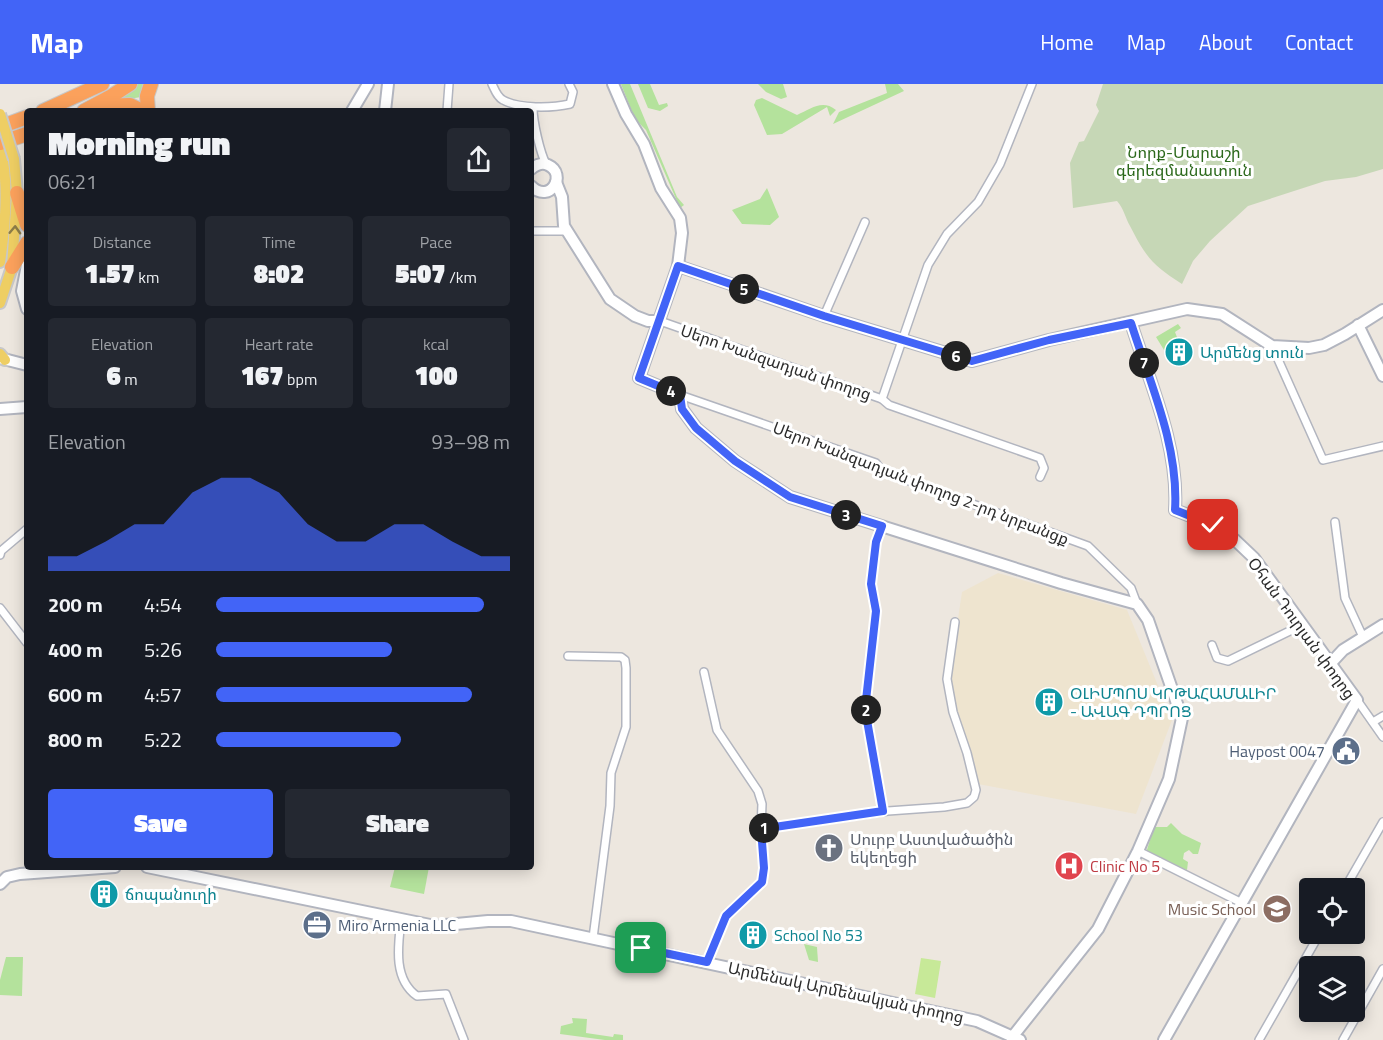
<!DOCTYPE html>
<html lang="en">
<head>
<meta charset="utf-8">
<style>
	body { margin:0; font-family:"Titillium Web","Noto Sans Armenian",sans-serif; background:#242831; color:#f1f3f6; height:100vh; display:flex; flex-direction:column; font-size:22px; white-space:nowrap }
	* { box-sizing:border-box; margin:0 }
	p { font-size:20px; color:#9ea1a6 }
	.icon { flex:none; width:33px; height:33px; fill:none; stroke:currentColor; stroke-width:2; stroke-linecap:round; stroke-linejoin:round }
	.map { position:relative; flex:1; overflow:hidden }
	.sheet { position:absolute; left:24px; top:24px; width:510px; height:762px; display:flex; flex-direction:column; background:#171b24; border-radius:6px; box-shadow:0 3px 15px #0003 }
	.sheet>* { flex:none }
	.controls { position:absolute; left:1299px; top:794px; display:grid; gap:12px }
	.controls a { display:grid; place-items:center; width:66px; height:66px; border-radius:6px; background:#171b24; box-shadow:0 3px 15px #0003; font-size:30px }
	.pin { position:absolute; display:grid; place-items:center; width:51px; height:51px; color:#fff; margin:-26px; border-radius:12px; box-shadow:0 3px 9px #0006 }
	.km { position:absolute; width:30px; height:30px; margin:-15px; border-radius:50%; background:#222; color:#fff; font-size:16px; line-height:30px; text-align:center }
	.round { display:grid; place-items:center; flex:none; width:63px; height:63px; border-radius:6px; background:#242831 }
	.summary { display:flex; align-items:center; justify-content:space-between; height:102px; padding:0 24px }
	h1 { font-size:33px; font-weight:800; line-height:45px }
	.figures { display:grid; grid-template-columns:repeat(3,1fr); gap:9px; height:102px; padding:6px 24px }
	.figures div { display:grid; align-content:center; border-radius:6px; background:#242831; text-align:center }
	.figures b { font-size:26px; font-weight:800 }
	.figures small { font-size:16px; font-weight:400 }
	.figures p { font-size:16px }
	.chart { height:168px; padding:12px 24px }
	.chart p { display:flex; justify-content:space-between }
	.chart svg { width:100%; height:108px; margin-top:6px; fill:#4264f7; opacity:.7 }
	.cta { display:flex; gap:12px; margin-top:auto; padding:12px 24px }
	.cta a { flex:1; height:69px; border-radius:6px; background:#4264f7; color:#fff; font-size:24px; font-weight:800; line-height:69px; text-align:center }
	.cta a+a { background:#242831; color:#f1f3f6 }
	ul { padding:0 24px; list-style:none; font-size:20px }
	li { display:grid; grid-template-columns:96px 72px 1fr; align-items:center; height:45px }
	li i { height:15px; border-radius:8px; background:#4264f7 }
	header { display:flex; align-items:center; gap:36px; box-sizing:border-box; height:84px; padding:0 30px; background:#4264f7; color:#fff }
	header strong { font-size:28px }
	nav { display:flex; gap:33px; margin-inline-start:auto; font-size:21px }
	.map>svg:first-child { display:block }
	.education { fill:#eee4cf }
	.green { fill:#b4e29c }
	.cemetery { fill:#c6d7b6 }
	.pitch { fill:#c7e998 }
	.lines { fill:none; stroke-linecap:round; stroke-linejoin:round }
	.street-casing { stroke:#b2b5bf; stroke-width:10 }
	.secondary-casing { stroke:#b2b5bf; stroke-width:14 }
	.primary-casing { stroke:#c8c8c8; stroke-width:14 }
	.highway-casing { stroke:#c8c8c8; stroke-width:16 }
	.street { stroke:#fff; stroke-width:7 }
	.secondary { stroke:#fff; stroke-width:10 }
	.primary { stroke:#eece63; stroke-width:10 }
	.highway { stroke:#fba15c; stroke-width:14 }
	.primary-bridge-casing { stroke:#c8c8c8; stroke-width:14; stroke-linecap:butt }
	.primary-bridge { stroke:#eece63; stroke-width:10 }
	.oneway { stroke:#8d7d48 }
	.route-casing { stroke:#fff; stroke-width:12 }
	.route { stroke:#4264f7; stroke-width:8 }
	.labels { text-anchor:middle; stroke-width:6; stroke-linejoin:round; paint-order:stroke }
	.park-label { font-size:16px; fill:#2c691c; stroke:#fff }
	.culture-label { font-size:16px; fill:#0d838f; stroke:#fff; text-anchor:start }
	.street-label { font-size:16px; fill:#2c2c2c; stroke:#fff }
	.service-label { font-size:16px; fill:#4e5e75; stroke:#fff; text-anchor:end }
	.worship-label { font-size:16px; fill:#5b616d; stroke:#fff; text-anchor:start }
	.health-label { font-size:16px; fill:#be3a42; stroke:#fff; text-anchor:start }
	.education-label { font-size:16px; fill:#785e54; stroke:#fff; text-anchor:end }
</style>
</head>
<body>
<header>
<strong>Map</strong>
<nav><a>Home</a><a>Map</a><a>About</a><a>Contact</a></nav>
</header>
<div class="map">
<svg width="1383" height="956" viewBox="0 0 1383 956">
	<rect width="100%" height="100%" fill="#ede7df"/>
	<!-- education -->
	<polygon class="education" points="998,489 1127,526 1172,636 1136,730 978,700 948,602 962,508"/>
	<!-- green -->
	<g class="green">
		<polygon points="137,0 148,0 141,13 117,17"/>
		<polygon points="621,0 630,0 677,113 684,121 680,124 646,46 635,35"/>
		<polygon points="638,0 650,0 659,21 667,19 668,22 660,27 648,24"/>
		<polygon points="758,0 783,0 787,13 781,15 766,8"/>
		<polygon points="885,0 898,0 904,7 833,40 839,28 887,9"/>
		<path d="M762,14l35,17c14,-6 25,-16 39,-5l-6,6 -3,-9 -45,27 -15,1 -13,-30 2,-5z"/>
		<polygon points="767,104 779,133 770,141 742,140 732,126 760,115"/>
		<polygon points="1178,240 1181,244 1175,248 1180,261 1164,266 1156,253"/>
		<polygon points="1171,739 1182,750 1201,759 1198,770 1193,770 1189,766 1184,769 1183,775 1188,778 1187,786 1146,769 1154,743 1167,743"/>
		<polygon points="395,783 429,783 424,810 390,803"/>
		<polygon points="804,860 817,863 818,878 809,876"/>
		<polygon points="6,873 23,873 22,912 0,911 0,896"/>
		<polygon points="572,934 587,935 586,949 613,953 614,950 623,951 623,956 605,956 560,950 561,942 573,939"/>
	</g>
	<!-- cemetery -->
	<path class="cemetery" d="M1103,0h280v85l-27,8 -31,4 -77,25 -38,35 -17,20 -11,23c-30,-19 -36,-27 -52,-58 -5,-9 -6,-17 -13,-25l-44,7 -3,-45 9,-21 5,-1 15,-30 -3,-6z"/>
	<!-- pitch -->
	<polygon class="pitch" points="921,874 941,877 935,914 915,910"/>
	<g class="lines">
		<!-- street casing -->
		<g class="street-casing">
			<g id="street">
				<path d="M492,0c3,6 5,13 11,16 16,9 49,8 67,4l3,-12 -4,-8"/>
				<path d="M533,24c0,14 7,44 13,56"/>
				<polyline points="447,27 449,0"/>
				<polyline points="531,147 567,147"/>
				<polyline points="824,232 865,138"/>
				<polyline points="660,237 882,315 889,321 1040,374 1044,384 1040,393"/>
				<polyline points="1272,262 1323,376 1383,362"/>
				<polyline points="680,311 876,379 882,387 1088,462 1131,504 1137,520"/>
				<polyline points="882,315 928,181 947,150 978,118 1000,80 1032,0"/>
				<polyline points="1335,438 1345,514 1363,553"/>
				<polyline points="882,442 876,458 871,500 876,527 865,625 883,727"/>
				<polyline points="0,471 1,467 27,445"/>
				<polyline points="0,524 27,559"/>
				<polyline points="1212,561 1217,574 1228,577 1302,541"/>
				<polyline points="568,572 621,573 625,576 626,584 626,643 611,689 610,722 593,854"/>
				<polyline points="704,588 717,646 758,707 762,720 761,745 764,784 762,798 726,832 707,878"/>
				<polyline points="1357,616 1383,653"/>
				<polyline points="1373,638 1383,632"/>
				<polyline points="761,745 888,727 944,723 967,719 974,713 976,706 967,669 953,628 947,595 955,538"/>
				<polyline points="1138,767 1242,819"/>
				<polyline points="1345,804 1383,738"/>
				<path d="M401,836c-3,26 -8,59 16,76l29,-2 18,46"/>
				<polyline points="1259,956 1320,849"/>
				<polyline points="1343,956 1383,885"/>
			</g>
		</g>
		<!-- secondary casing -->
		<g class="secondary-casing">
			<g id="secondary">
				<polyline points="613,0 626,30 644,60 661,104 680,134 682,149 678,182"/>
				<polyline points="352,27 368,0"/>
				<polyline points="385,27 388,0"/>
				<path d="M531,85c5,-4 11,-7 17,-4 20,9 2,40 -17,21"/>
				<polyline points="556,98 562,113 564,142 610,215 635,232 648,237 660,237"/>
				<polyline points="27,181 22,207 27,225"/>
				<path d="M1131,239c19,60 48,123 44,187l38,15 22,15 19,18 103,142 -193,340"/>
				<polyline points="1358,241 1383,292"/>
				<polyline points="0,274 27,281"/>
				<polyline points="0,325 27,323"/>
				<polyline points="1330,580 1343,566 1383,541"/>
				<polyline points="147,783 435,842 488,837 511,837 977,937 1020,956"/>
				<polyline points="0,800 7,793 20,790 115,783"/>
				<polyline points="1012,956 1013,952 1098,845 1138,767 1169,695 1182,634 1148,536 1137,520 1061,499 790,413 735,377 696,344 682,325 680,311 639,294 678,182 824,232 972,277 1049,256 1187,225 1222,230 1272,262 1309,264 1324,261 1345,250 1383,226"/>
			</g>
		</g>
		<!-- primary casing -->
		<g class="primary-casing">
			<g id="primary">
				<path d="M0,65c10,33 5,79 0,113"/>
				<polyline points="0,219 12,183 17,109 14,75"/>
				<polyline points="0,270 5,276"/>
			</g>
		</g>
		<!-- highway casing -->
		<g class="highway-casing">
			<g id="highway">
				<polyline points="100,22 130,21 142,27"/>
				<polyline points="43,27 102,0"/>
				<polyline points="84,27 110,13 130,0"/>
				<polyline points="148,27 147,12 151,0"/>
				<polyline points="0,43 27,33"/>
				<polyline points="0,59 27,50"/>
				<polyline points="17,109 27,141"/>
				<polyline points="12,183 27,159"/>
			</g>
		</g>
		<!-- street -->
		<use href="#street" class="street"/>
		<!-- secondary -->
		<use href="#secondary" class="secondary"/>
		<!-- primary -->
		<use href="#primary" class="primary"/>
		<!-- highway -->
		<use href="#highway" class="highway"/>
		<!-- primary-bridge casing -->
		<g class="primary-bridge-casing">
			<polyline id="primary-bridge" points="0,30 14,75"/>
		</g>
		<!-- primary-bridge -->
		<use href="#primary-bridge" class="primary-bridge"/>
	</g>
	<!-- one-way arrows -->
	<defs><path id="oneway-chevron" d="M-2-3.5L2.5 0L-2 3.5" fill="none" stroke-width="1.6" stroke-linecap="round" stroke-linejoin="round" transform="scale(1.5)"/></defs>
	<use class="oneway" href="#oneway-chevron" transform="translate(15 146) rotate(-88)"/>
	<g class="lines">
		<!-- route casing -->
		<g class="route-casing">
			<path id="route" d="M641,864l66,14 19,-46 36,-34 2,-14 -3,-39 122,-18 -18,-102 11,-98 -5,-27 5,-42 6,-16 -92,-29 -55,-36 -39,-33 -14,-19 -2,-14 -41,-17 39,-112 146,50 148,45 77,-21 82,-17c19,60 48,123 44,187l38,15"/>
		</g>
		<!-- route -->
		<use href="#route" class="route"/>
	</g>
	<!-- icons -->
	<defs>
		<g id="building-disc" transform="scale(1.5)"><circle r="9.5" fill="#0f9aa8" stroke="#fff"/><path d="M-4-6H4V6H1V3H-1V6H-4ZM-2.5-4.3h1.7v1.8h-1.7ZM.8-4.3h1.7v1.8H.8ZM-2.5-1h1.7V.8h-1.7ZM.8-1h1.7V.8H.8Z" fill="#fff"/></g>
		<g id="civic-disc" transform="scale(1.5)"><circle r="9.5" fill="#5c6f8a" stroke="#fff"/><path d="M-.6-6.5H3V-4.5H.6V-3L4-1V1h2V6H-6V1h2V-1L-.6-3ZM-1.2 2.5V6h2.4V2.5Z" fill="#fff"/></g>
		<g id="church-disc" transform="scale(1.5)"><circle r="9.5" fill="#6b7280" stroke="#fff"/><path d="M-1.2-6h2.4v3.5h3.3v2.4h-3.3V6h-2.4V-.1h-3.3v-2.4h3.3Z" fill="#fff"/></g>
		<g id="hospital-disc" transform="scale(1.5)"><circle r="9.5" fill="#e0444e" stroke="#fff"/><path d="M-5-5h3v3.5h4V-5h3V5h-3V1.5h-4V5h-3Z" fill="#fff"/></g>
		<g id="school-disc" transform="scale(1.5)"><circle r="9.5" fill="#8d6e63" stroke="#fff"/><path d="M0-5L7-2L0 1L-7-2ZM-4 1L0 2.5L4 1V4Q0 6-4 4Z" fill="#fff"/></g>
		<g id="office-disc" transform="scale(1.5)"><circle r="9.5" fill="#5c6f8a" stroke="#fff"/><path d="M-6-3h4V-5.5h4V-3h4V5H-6ZM-1-4.5V-3h2v-1.5ZM-6 0V1H6V0Z" fill="#fff"/></g>
	</defs>
	<g fill-rule="evenodd">
		<use href="#building-disc" x="1179" y="268"/>
		<use href="#building-disc" x="1049" y="618"/>
		<use href="#civic-disc" x="1346" y="667"/>
		<use href="#church-disc" x="829" y="764"/>
		<use href="#hospital-disc" x="1069" y="782"/>
		<use href="#building-disc" x="104" y="810"/>
		<use href="#school-disc" x="1277" y="825"/>
		<use href="#office-disc" x="317" y="841"/>
		<use href="#building-disc" x="753" y="851"/>
	</g>
	<g class="labels">
		<!-- park labels -->
		<g class="park-label">
			<text x="1184" y="74">Նորք-Մարաշի<tspan x="1184" dy="18">գերեզմանատուն</tspan></text>
		</g>
		<!-- culture labels -->
		<g class="culture-label">
			<text x="1200" y="274">Արմենց տուն</text>
			<text x="1070" y="615">ՕԼԻՄՊՈՍ ԿՐԹԱՀԱՄԱԼԻՐ<tspan x="1070" dy="18">- ԱՎԱԳ ԴՊՐՈՑ</tspan></text>
			<text x="125" y="816">ճոպանուղի</text>
			<text x="774" y="857">School No 53</text>
		</g>
		<!-- street labels -->
		<g class="street-label">
			<text transform="translate(776 278) rotate(19)" y="6">Սերո Խանզադյան փողոց</text>
			<text transform="translate(921 399) rotate(21)" y="6">Սերո Խանզադյան փողոց 2-րդ նրբանցք</text>
			<text transform="translate(1302 544) rotate(54)" y="6">Օհան Դուրյան փողոց</text>
			<text transform="translate(846 908) rotate(12)" y="6">Արմենակ Արմենակյան փողոց</text>
		</g>
		<!-- service labels -->
		<g class="service-label">
			<text x="1325" y="673">Haypost 0047</text>
			<text x="338" y="847" text-anchor="start">Miro Armenia LLC</text>
		</g>
		<!-- worship labels -->
		<g class="worship-label">
			<text x="850" y="761">Սուրբ Աստվածածին<tspan x="850" dy="18">եկեղեցի</tspan></text>
		</g>
		<!-- health labels -->
		<g class="health-label">
			<text x="1090" y="788">Clinic No 5</text>
		</g>
		<!-- education labels -->
		<g class="education-label">
			<text x="1256" y="831">Music School</text>
		</g>
	</g>
</svg>
<div class="controls">
<a><svg class="icon" aria-label="locate" viewBox="0 0 24 24"><circle cx="12" cy="12" r="6"/><path d="M12 2v4M12 18v4M2 12h4M18 12h4"/></svg></a>
<a><svg class="icon" aria-label="layers" viewBox="0 0 24 24"><path d="M12 4l9 5-9 5-9-5zM3 14l9 5 9-5"/></svg></a>
</div>
<div class="pin" style="left:641px;top:864px;background:#1e9e55"><svg class="icon" aria-label="arrive" viewBox="0 0 24 24"><path d="M6 21V4h12l-3 4 3 4H6"/></svg></div>
<div class="pin" style="left:1213px;top:441px;background:#d93025"><svg class="icon" aria-label="check" viewBox="0 0 24 24"><path d="M5 12l5 5 9-10"/></svg></div>
<b class="km" style="left:764px;top:744px">1</b>
<b class="km" style="left:866px;top:626px">2</b>
<b class="km" style="left:846px;top:431px">3</b>
<b class="km" style="left:671px;top:307px">4</b>
<b class="km" style="left:744px;top:205px">5</b>
<b class="km" style="left:956px;top:272px">6</b>
<b class="km" style="left:1144px;top:279px">7</b>
<section class="sheet">
<div class="summary"><div><h1>Morning run</h1><p>06:21</p></div><a class="round"><svg class="icon" aria-label="share" viewBox="0 0 24 24"><path d="M12 15V3M7 8l5-5 5 5M5 13v7h14v-7"/></svg></a></div>
<div class="figures">
<div><p>Distance</p><b>1.57<small> km</small></b></div>
<div><p>Time</p><b>8:02</b></div>
<div><p>Pace</p><b>5:07<small> /km</small></b></div>
</div>
<div class="figures">
<div><p>Elevation</p><b>6<small> m</small></b></div>
<div><p>Heart rate</p><b>167<small> bpm</small></b></div>
<div><p>kcal</p><b>100</b></div>
</div>
<div class="chart"><p><span>Elevation</span>93–98 m</p>
<svg viewBox="0 0 160 44" preserveAspectRatio="none"><path d="M0 44V38L10 38L20 32L30 25L40 25L50 12L60 6L70 6L80 12L90 25L100 32L110 32L120 25L130 25L140 32L150 38L160 38V44z"/></svg>
</div>
<ul>
<li><b>200 m</b>4:54<i style="width:91%"></i></li>
<li><b>400 m</b>5:26<i style="width:60%"></i></li>
<li><b>600 m</b>4:57<i style="width:87%"></i></li>
<li><b>800 m</b>5:22<i style="width:63%"></i></li>
</ul>
<div class="cta"><a>Save</a><a>Share</a></div>
</section>
</div>
</body>
</html>
